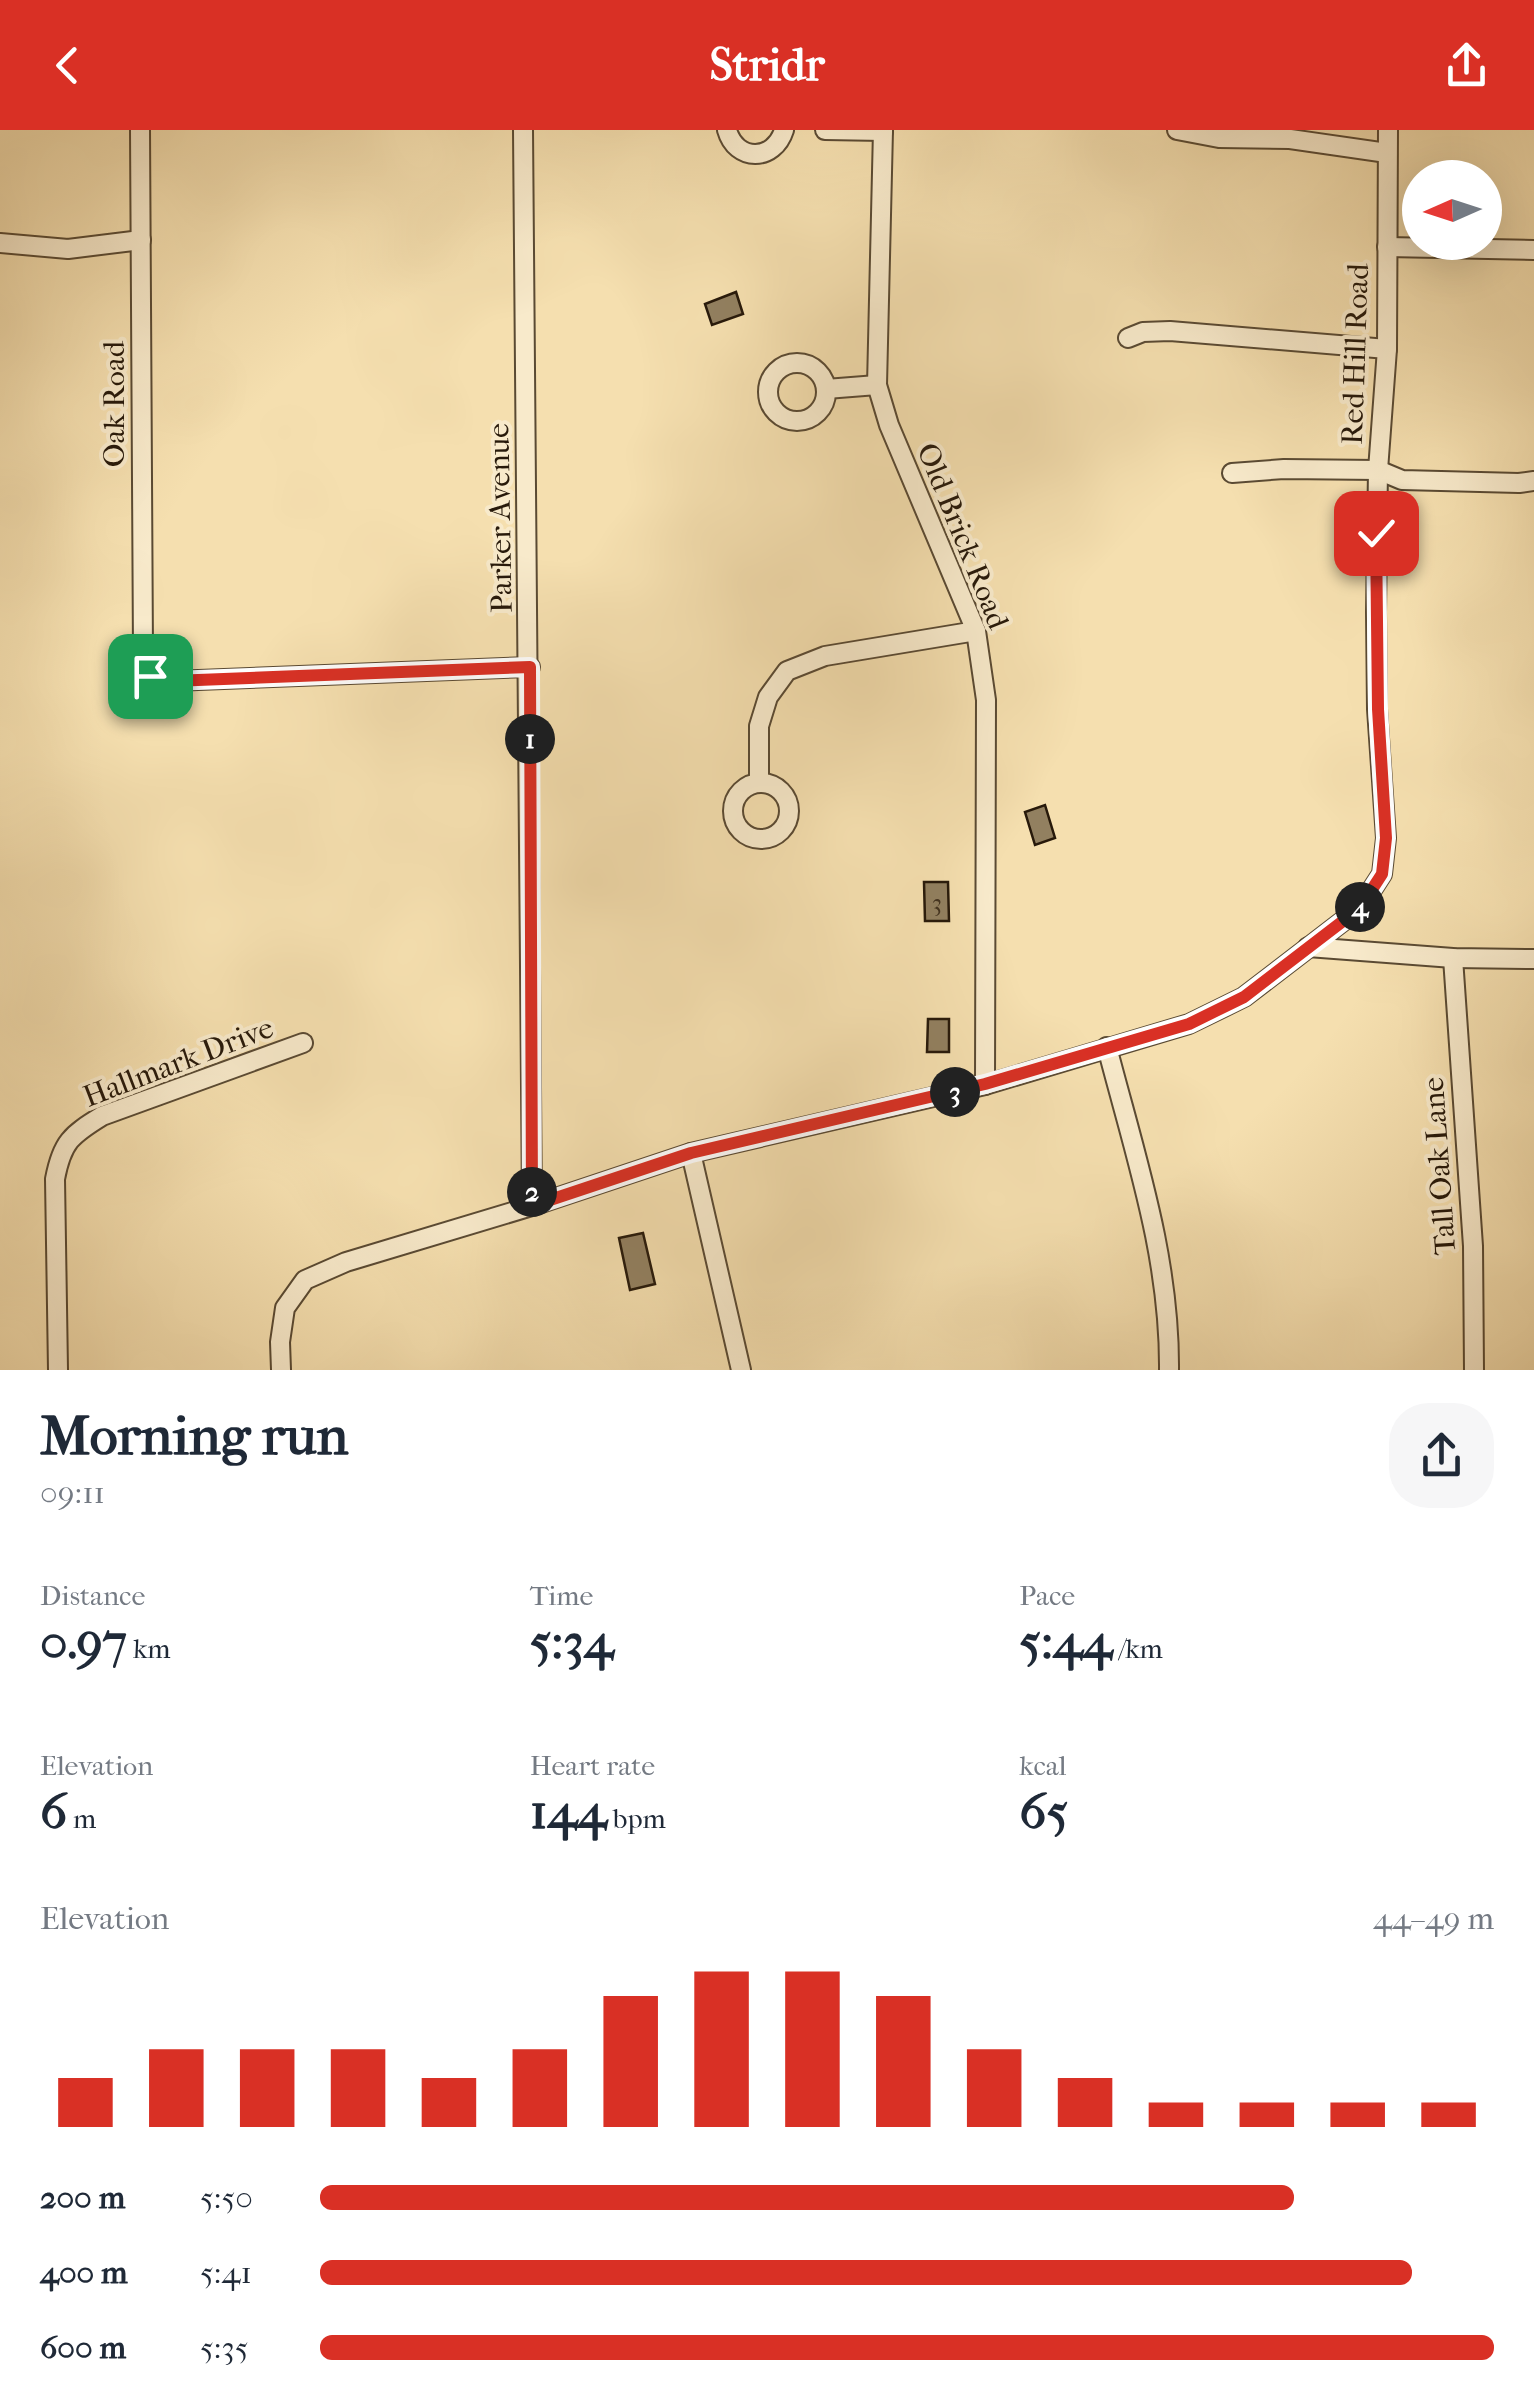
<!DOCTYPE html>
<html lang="en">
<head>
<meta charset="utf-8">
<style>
	body { margin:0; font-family:"IM FELL French Canon",serif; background:#f6f6f7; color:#1f2937; height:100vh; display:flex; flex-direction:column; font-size:38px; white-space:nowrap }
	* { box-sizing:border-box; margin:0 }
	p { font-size:32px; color:#747a83 }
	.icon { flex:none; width:55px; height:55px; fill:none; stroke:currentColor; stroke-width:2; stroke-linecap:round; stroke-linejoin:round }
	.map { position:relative; height:1240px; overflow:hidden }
	.panel { display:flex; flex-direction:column; background:#fff; flex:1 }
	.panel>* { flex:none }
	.needle { width:65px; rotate:267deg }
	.buttons { position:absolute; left:1402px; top:30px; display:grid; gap:20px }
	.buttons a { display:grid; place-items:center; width:100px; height:100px; border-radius:50%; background:#fff; box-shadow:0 10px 40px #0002; font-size:50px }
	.pin { position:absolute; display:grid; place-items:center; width:85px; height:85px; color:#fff; margin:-42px; border-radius:20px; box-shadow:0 5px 15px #0006 }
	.km { position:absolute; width:50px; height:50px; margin:-25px; border-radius:50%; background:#222; color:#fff; font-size:28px; line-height:50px; text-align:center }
	.round { display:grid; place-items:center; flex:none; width:105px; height:105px; border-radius:40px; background:#f6f6f7 }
	.head { display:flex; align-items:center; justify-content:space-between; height:170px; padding:0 40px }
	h1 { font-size:55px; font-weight:700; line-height:75px }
	.figures { display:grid; grid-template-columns:repeat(3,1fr); gap:15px; height:170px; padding:10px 40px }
	.figures div { display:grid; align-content:center }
	.figures b { font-size:50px; font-weight:700 }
	.figures small { font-size:28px; font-weight:400 }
	.figures p { font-size:28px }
	.chart { height:280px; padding:20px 40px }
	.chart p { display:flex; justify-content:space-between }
	.chart svg { width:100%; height:180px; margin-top:10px; stroke:#d93025; stroke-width:6 }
	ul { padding:0 40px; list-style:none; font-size:32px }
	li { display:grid; grid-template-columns:160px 120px 1fr; align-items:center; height:75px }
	li i { height:25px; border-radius:12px; background:#d93025 }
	header { display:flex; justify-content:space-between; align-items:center; height:130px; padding:0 40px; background:#d93025; color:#fff; font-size:45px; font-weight:700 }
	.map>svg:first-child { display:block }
	.building { fill:#928060; stroke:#27190a; stroke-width:2.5 }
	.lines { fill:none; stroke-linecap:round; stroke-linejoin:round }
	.minor-casing { stroke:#5a4a33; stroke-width:22 }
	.minor { stroke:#f8eacb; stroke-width:18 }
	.route-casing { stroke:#fff; stroke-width:20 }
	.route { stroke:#d93025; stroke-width:12 }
	.labels { text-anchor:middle; stroke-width:8; stroke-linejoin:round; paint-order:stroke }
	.number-label { font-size:25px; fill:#423320 }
	.street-label { font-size:30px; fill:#27190a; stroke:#f8eacb }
</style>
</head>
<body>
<header><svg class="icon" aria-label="back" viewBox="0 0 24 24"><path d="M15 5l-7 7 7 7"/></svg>Stridr<svg class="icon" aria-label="share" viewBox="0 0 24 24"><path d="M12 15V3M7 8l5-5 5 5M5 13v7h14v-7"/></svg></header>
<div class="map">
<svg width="1534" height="1240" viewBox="0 0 1534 1240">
	<rect width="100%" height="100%" fill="#f5dfaf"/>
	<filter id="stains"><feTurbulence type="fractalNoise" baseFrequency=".002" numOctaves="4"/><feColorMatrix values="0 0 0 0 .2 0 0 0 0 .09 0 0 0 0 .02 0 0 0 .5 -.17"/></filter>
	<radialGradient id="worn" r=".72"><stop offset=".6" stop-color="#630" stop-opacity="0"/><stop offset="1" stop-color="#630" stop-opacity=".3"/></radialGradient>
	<!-- building -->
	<g class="building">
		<polygon points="736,162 743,184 712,195 705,174"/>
		<polygon points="1045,675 1055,708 1035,715 1025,682"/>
		<polygon points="924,752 948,752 949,791 925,791"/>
		<polygon points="928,889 949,889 949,922 927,922"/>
		<polygon points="643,1103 655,1154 630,1160 619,1108"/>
	</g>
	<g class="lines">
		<!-- minor casing -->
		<g class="minor-casing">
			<g id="minor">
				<polyline points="140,0 143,523 150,546 173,551 530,537"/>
				<polyline points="523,0 532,1076"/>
				<path d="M727,0c9,32 47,32 57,0"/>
				<polyline points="825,0 883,1"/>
				<polyline points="883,0 877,255 889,295 976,501 986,570 985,955"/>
				<polyline points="1177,0 1219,8 1290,9 1387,23"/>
				<polyline points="0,113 68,119 141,110"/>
				<polyline points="1387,117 1534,120"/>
				<polyline points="1128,208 1143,202 1170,201 1387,219"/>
				<circle cx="797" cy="262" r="29"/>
				<polyline points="826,259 877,255"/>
				<polyline points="1232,343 1284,339 1378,340 1402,350 1519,353 1534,351"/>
				<circle cx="761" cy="681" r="28"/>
				<polyline points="759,653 759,596 768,567 787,541 825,526 976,501"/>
				<polyline points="1308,817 1453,828 1534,829"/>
				<polyline points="1453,828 1473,1116 1474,1240"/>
				<path d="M1107,917c28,108 63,210 62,323"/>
				<polyline points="691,1023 741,1240"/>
				<path d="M58,1240l-3,-191c7,-37 16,-44 47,-63l201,-73"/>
				<polyline points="281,1240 280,1212 285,1178 305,1150 346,1132 532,1076 691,1023 985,955 1189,894 1244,867 1360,778 1382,744 1386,708 1377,579 1376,482 1378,340 1387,219 1388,0"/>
			</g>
		</g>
		<!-- minor -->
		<use href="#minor" class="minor"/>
	</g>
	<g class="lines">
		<!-- route casing -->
		<g class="route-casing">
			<polyline id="route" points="150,546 172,551 530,537 532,1076 691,1023 985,954 1189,894 1244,867 1360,778 1382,744 1386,708 1378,579 1376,403"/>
		</g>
		<!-- route -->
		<use href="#route" class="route"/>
	</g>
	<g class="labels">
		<!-- number labels -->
		<g class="number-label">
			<text x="937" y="781">3</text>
		</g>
		<!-- street labels -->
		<g class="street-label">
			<text transform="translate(1355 224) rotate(-88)" y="10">Red Hill Road</text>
			<text transform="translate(114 274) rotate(-90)" y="10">Oak Road</text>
			<text transform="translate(500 388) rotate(-91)" y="10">Parker Avenue</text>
			<text transform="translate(963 406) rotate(68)" y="10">Old Brick Road</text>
			<text transform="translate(178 932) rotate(-21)" y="10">Hallmark Drive</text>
			<text transform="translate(1439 1036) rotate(-94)" y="10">Tall Oak Lane</text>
		</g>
	</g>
	<rect width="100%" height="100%" filter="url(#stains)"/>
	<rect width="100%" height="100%" fill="url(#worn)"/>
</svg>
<div class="buttons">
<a><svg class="needle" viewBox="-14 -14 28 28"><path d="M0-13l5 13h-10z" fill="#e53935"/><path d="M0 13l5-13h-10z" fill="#747a83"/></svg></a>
</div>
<div class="pin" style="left:150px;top:546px;background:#1e9e55"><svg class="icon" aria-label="arrive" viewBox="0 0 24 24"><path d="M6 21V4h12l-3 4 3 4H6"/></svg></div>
<div class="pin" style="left:1376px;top:403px;background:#d93025"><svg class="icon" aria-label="check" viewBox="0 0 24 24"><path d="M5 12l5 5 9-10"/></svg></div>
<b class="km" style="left:530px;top:609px">1</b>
<b class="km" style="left:532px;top:1062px">2</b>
<b class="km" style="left:955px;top:962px">3</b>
<b class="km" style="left:1360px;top:777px">4</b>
</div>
<section class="panel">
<div class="head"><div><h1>Morning run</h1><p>09:11</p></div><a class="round"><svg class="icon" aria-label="share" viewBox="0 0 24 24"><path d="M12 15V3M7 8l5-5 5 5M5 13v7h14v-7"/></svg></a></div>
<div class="figures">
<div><p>Distance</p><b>0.97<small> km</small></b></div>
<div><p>Time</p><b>5:34</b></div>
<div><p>Pace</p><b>5:44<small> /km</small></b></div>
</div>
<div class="figures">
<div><p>Elevation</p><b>6<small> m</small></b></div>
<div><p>Heart rate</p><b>144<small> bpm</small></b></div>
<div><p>kcal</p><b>65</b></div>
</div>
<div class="chart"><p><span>Elevation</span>44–49 m</p>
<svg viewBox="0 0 160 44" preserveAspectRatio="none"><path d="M5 44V32M15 44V25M25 44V25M35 44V25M45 44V32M55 44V25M65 44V12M75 44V6M85 44V6M95 44V12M105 44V25M115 44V32M125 44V38M135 44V38M145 44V38M155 44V38"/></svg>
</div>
<ul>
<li><b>200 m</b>5:50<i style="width:83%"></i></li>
<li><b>400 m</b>5:41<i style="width:93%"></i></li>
<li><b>600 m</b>5:35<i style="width:100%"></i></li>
</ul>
</section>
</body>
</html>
